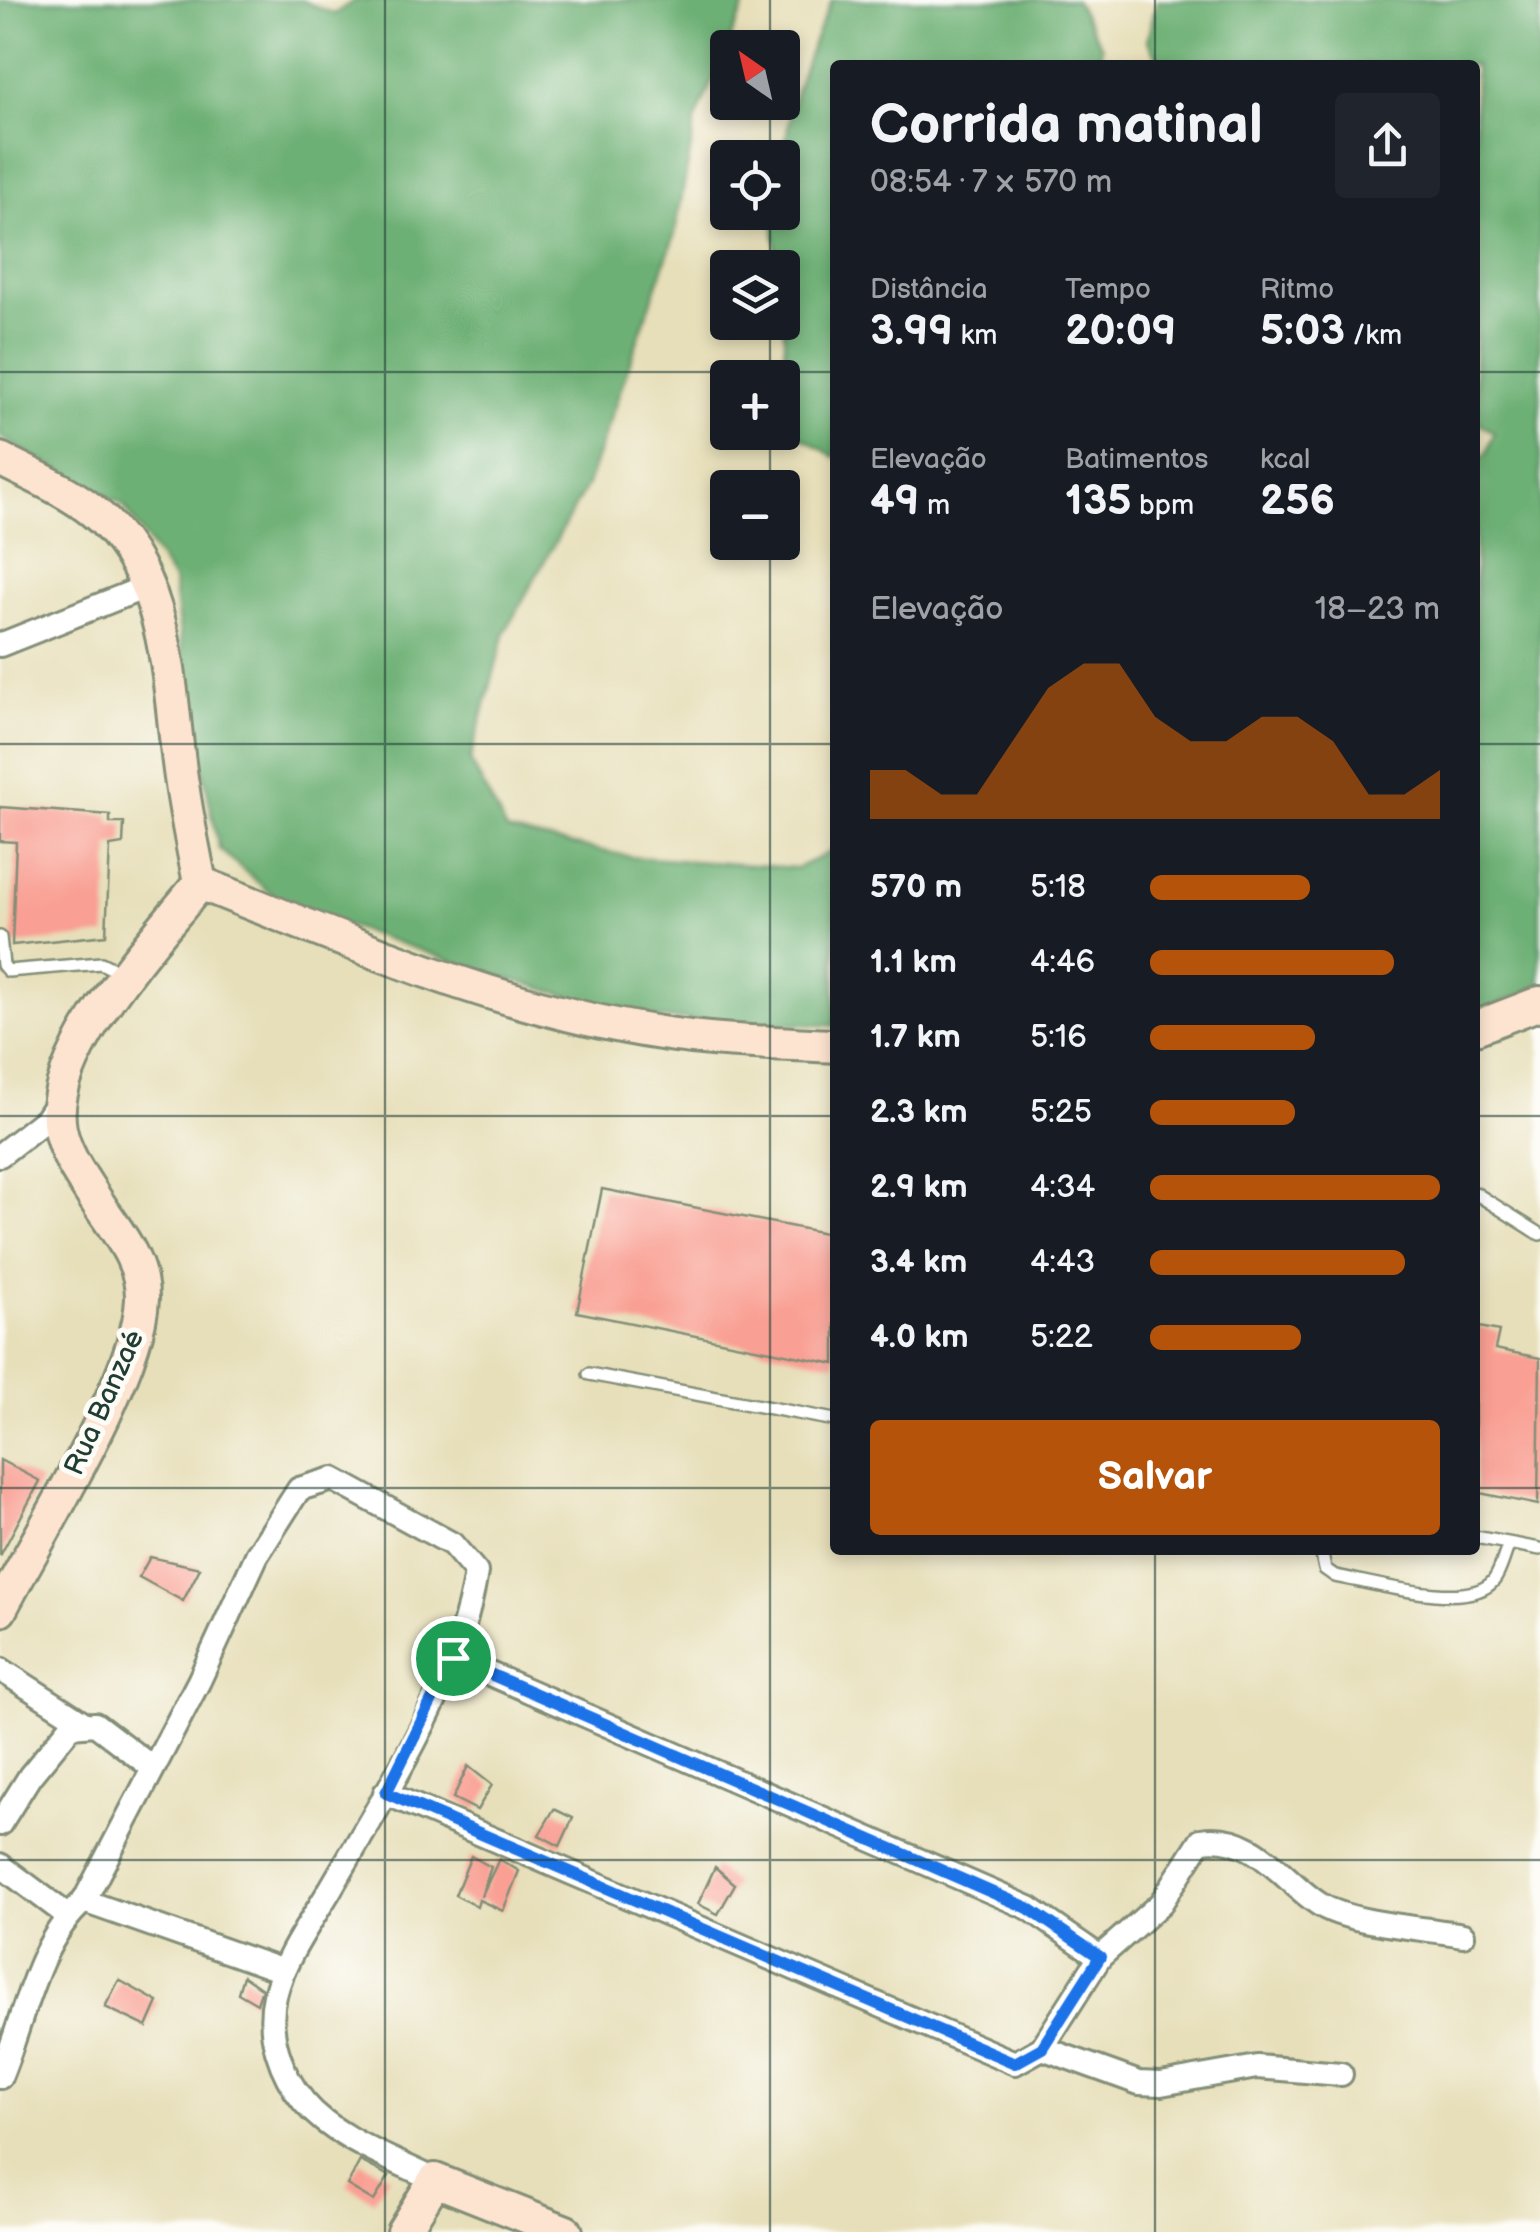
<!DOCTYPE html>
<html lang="pt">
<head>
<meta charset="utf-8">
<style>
	body { margin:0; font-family:"Balsamiq Sans",sans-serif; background:#20242c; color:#f1f3f6; height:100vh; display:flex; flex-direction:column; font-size:38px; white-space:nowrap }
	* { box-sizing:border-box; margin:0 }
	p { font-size:32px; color:#9ea1a6 }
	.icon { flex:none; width:55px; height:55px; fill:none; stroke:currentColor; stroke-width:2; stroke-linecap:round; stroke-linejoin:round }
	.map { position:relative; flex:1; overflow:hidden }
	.details { position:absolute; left:830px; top:60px; width:650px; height:1495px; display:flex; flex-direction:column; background:#171b24; border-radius:10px; box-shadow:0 5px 15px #0003 }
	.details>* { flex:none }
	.needle { width:65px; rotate:326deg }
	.tools { position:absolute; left:710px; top:30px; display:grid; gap:20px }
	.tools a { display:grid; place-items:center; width:90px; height:90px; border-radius:10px; background:#171b24; box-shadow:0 5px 15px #0003; font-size:50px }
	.pin { position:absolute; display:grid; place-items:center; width:85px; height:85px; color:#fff; margin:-42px; border:5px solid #fff; border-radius:50%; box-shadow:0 2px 10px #0007 }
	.round { display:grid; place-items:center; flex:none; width:105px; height:105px; border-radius:10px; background:#20242c }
	.summary { display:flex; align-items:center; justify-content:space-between; height:170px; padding:0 40px }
	h1 { font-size:55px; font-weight:700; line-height:75px }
	.figures { display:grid; grid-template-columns:repeat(3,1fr); gap:15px; height:170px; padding:10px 40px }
	.figures div { display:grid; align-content:center }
	.figures b { font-size:42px; font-weight:700 }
	.figures small { font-size:28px; font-weight:400 }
	.figures p { font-size:28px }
	.chart { height:280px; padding:20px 40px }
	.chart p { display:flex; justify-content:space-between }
	.chart svg { width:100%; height:180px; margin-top:10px; fill:#b45309; opacity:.7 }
	.button { display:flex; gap:20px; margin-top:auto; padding:20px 40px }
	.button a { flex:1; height:115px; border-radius:10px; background:#b45309; color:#fff; font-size:40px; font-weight:700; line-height:115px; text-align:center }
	ul { padding:0 40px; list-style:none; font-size:32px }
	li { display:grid; grid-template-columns:160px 120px 1fr; align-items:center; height:75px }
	li i { height:25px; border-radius:12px; background:#b45309 }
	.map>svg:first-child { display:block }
	.forest { fill:#6db074; stroke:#467654; stroke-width:2.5 }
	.building { fill:#f99f93 }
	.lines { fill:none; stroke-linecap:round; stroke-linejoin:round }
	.lane-casing { stroke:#838e77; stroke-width:16 }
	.street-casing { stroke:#838e77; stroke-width:28 }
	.secondary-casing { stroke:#838e77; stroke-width:38 }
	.lane { stroke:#fff; stroke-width:11 }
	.street { stroke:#fff; stroke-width:22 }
	.secondary { stroke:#fde4d0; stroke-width:32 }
	.route-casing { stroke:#fff; stroke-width:20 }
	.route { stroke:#1a73e8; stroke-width:12 }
	.grid { fill:none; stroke:#1f3d34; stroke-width:2.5; stroke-opacity:0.55 }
	.labels { text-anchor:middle; stroke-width:10; stroke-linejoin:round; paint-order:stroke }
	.street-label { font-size:28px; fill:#1f3d34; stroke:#fdfcf7 }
</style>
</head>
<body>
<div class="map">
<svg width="1540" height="2232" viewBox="0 0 1540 2232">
	<rect width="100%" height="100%" fill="#fdfcf7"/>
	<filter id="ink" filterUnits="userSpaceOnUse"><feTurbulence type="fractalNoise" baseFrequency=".01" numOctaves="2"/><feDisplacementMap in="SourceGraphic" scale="20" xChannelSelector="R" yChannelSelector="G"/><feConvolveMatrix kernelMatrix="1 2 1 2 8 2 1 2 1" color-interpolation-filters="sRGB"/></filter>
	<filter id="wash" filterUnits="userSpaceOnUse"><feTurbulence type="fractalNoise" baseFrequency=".0048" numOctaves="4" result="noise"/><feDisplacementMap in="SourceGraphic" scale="40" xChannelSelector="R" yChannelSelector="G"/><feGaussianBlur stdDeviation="2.25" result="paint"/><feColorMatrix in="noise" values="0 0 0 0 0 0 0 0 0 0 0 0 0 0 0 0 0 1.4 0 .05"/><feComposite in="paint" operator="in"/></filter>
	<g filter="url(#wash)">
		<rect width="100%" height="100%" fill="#e7dfba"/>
		<!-- forest -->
		<g class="forest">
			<polygon points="0,0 301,0 334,14 355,0 747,0 696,119 675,234 587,485 505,632 470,760 507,831 632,857 797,868 835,850 835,1026 643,1018 466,966 283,904 219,849 188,697 173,580 124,506 0,437"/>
			<path d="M832,0h243l27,47 -4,18h-263v392l-35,-21 -15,-69 -3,-99 -5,-1 -4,-54 9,-1c0,-89 12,-130 50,-212z"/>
			<polygon points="1157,0 1540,0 1540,987 1475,1013 1475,459 1486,454 1494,433 1475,420 1475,65 1162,65 1147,40"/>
		</g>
		<g id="blocks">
			<!-- building -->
			<g class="building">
				<polygon points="0,807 110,815 110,823 124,823 123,844 110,846 106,935 12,945 16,842 0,841"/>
				<polygon points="602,1189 835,1235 835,1364 577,1312"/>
				<polygon points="1475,1326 1499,1331 1495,1349 1540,1358 1538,1505 1475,1492"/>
				<polygon points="0,1460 40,1481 0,1556"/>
				<polygon points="150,1557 200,1568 183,1601 139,1577"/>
				<polygon points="468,1766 492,1785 477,1810 453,1798"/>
				<polygon points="554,1809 573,1818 560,1846 539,1835"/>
				<polygon points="471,1856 491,1867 481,1897 499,1859 519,1871 503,1911 479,1900 477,1907 455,1895"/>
				<polygon points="715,1867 735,1884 718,1914 698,1904"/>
				<polygon points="243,1976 262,1989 257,2004 238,1993"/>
				<polygon points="119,1980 158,2002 147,2027 105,2007"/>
				<polygon points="360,2161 389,2176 374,2201 347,2185"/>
			</g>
		</g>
	</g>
	<g filter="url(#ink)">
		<use href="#blocks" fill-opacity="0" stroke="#838e77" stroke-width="2.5"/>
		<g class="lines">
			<!-- lane casing -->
			<g class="lane-casing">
				<g id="lane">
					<polyline points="0,937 3,965 8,971 101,963 123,974"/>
					<polyline points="1475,1193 1540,1234"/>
					<polyline points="589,1374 835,1420"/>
					<polyline points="1475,1537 1540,1549"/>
					<path d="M1321,1550l4,19 10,7c35,6 135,36 159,4 7,-9 10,-25 15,-36"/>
				</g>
			</g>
			<!-- street casing -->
			<g class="street-casing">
				<g id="street">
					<polyline points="0,645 148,586"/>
					<polyline points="0,1155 46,1119 59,1099"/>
					<polyline points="453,1658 1029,1908 1100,1957"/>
					<polyline points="0,1669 82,1722"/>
					<path d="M385,1793l630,270 27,-15 58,-91 61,-54 40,-63c54,-8 80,39 118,64 31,20 106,24 144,31"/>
					<polyline points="0,1824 30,1776 71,1726 95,1724 153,1768"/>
					<polyline points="0,1865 67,1915"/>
					<polyline points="84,1901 283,1971"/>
					<polyline points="1042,2048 1139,2083 1161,2084 1257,2067 1341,2074"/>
					<path d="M0,2077c24,-57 36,-135 84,-176l115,-220 58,-126 42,-66 34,-10 119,65 24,28c-16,109 -91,222 -145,316 -20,34 -47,70 -56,108 -9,37 6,78 29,106 31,37 89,57 131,78"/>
				</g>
			</g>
			<!-- secondary casing -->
			<g class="secondary-casing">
				<g id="secondary">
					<path d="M0,459c31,16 65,30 93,52 75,61 75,164 86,252 5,41 13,80 21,120"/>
					<path d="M200,883c150,59 300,126 461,150 58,9 116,10 174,13"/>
					<polyline points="1475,1028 1540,1003"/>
					<path d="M0,1610c38,-74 139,-234 142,-311 1,-40 -28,-70 -48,-102 -13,-21 -29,-42 -34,-68 -15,-74 96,-190 140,-246"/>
					<polyline points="403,2232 435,2180 566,2232"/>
				</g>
			</g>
			<!-- lane -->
			<use href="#lane" class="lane"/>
			<!-- street -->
			<use href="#street" class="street"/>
			<!-- secondary -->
			<use href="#secondary" class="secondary"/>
		</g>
	</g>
	<g class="lines" filter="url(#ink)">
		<!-- route casing -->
		<g class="route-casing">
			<polygon id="route" points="453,1658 1028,1908 1100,1957 1042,2048 1015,2063 386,1793"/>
		</g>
		<!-- route -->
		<use href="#route" class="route"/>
	</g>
	<!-- grid -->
	<path class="grid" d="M385,0v2232M770,0v48M1155,0v65M770,102v56M770,212v56M770,322v56M0,372h835M1475,372h65M770,432v56M770,542v1690M0,744h835M1475,744h65M0,1116h835M1475,1116h65M0,1488h835M1475,1488h65M1155,1550v682M0,1860h1540"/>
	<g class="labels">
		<!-- street labels -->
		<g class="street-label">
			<text transform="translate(103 1402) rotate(-66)" y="10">Rua Banzaé</text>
		</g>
	</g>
</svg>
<div class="tools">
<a><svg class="needle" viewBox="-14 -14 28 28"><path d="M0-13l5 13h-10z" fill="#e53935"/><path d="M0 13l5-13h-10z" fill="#9ea1a6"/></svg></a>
<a><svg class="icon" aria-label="locate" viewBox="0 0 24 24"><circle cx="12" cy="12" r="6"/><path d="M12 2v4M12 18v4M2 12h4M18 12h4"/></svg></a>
<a><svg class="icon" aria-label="layers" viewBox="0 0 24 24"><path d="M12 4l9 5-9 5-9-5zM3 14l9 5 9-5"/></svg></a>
<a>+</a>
<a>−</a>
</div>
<div class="pin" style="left:453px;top:1658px;background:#1e9e55"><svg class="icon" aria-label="arrive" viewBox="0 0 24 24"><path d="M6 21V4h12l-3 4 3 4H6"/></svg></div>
<section class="details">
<div class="summary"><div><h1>Corrida matinal</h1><p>08:54 · 7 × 570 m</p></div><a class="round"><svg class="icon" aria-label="share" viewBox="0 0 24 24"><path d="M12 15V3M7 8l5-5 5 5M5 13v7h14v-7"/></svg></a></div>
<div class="figures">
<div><p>Distância</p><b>3.99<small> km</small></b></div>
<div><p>Tempo</p><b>20:09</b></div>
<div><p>Ritmo</p><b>5:03<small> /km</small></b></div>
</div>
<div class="figures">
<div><p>Elevação</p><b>49<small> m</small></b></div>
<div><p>Batimentos</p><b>135<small> bpm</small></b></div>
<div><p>kcal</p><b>256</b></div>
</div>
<div class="chart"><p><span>Elevação</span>18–23 m</p>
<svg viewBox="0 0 160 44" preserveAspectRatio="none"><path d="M0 44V32L10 32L20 38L30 38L40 25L50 12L60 6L70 6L80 19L90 25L100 25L110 19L120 19L130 25L140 38L150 38L160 32V44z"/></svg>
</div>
<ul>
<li><b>570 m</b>5:18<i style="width:55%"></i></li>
<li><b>1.1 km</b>4:46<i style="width:84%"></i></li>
<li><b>1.7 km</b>5:16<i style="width:57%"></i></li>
<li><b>2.3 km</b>5:25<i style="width:50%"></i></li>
<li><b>2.9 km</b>4:34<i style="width:100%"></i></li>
<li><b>3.4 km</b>4:43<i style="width:88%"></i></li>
<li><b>4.0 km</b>5:22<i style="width:52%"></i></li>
</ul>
<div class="button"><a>Salvar</a></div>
</section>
</div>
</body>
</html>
